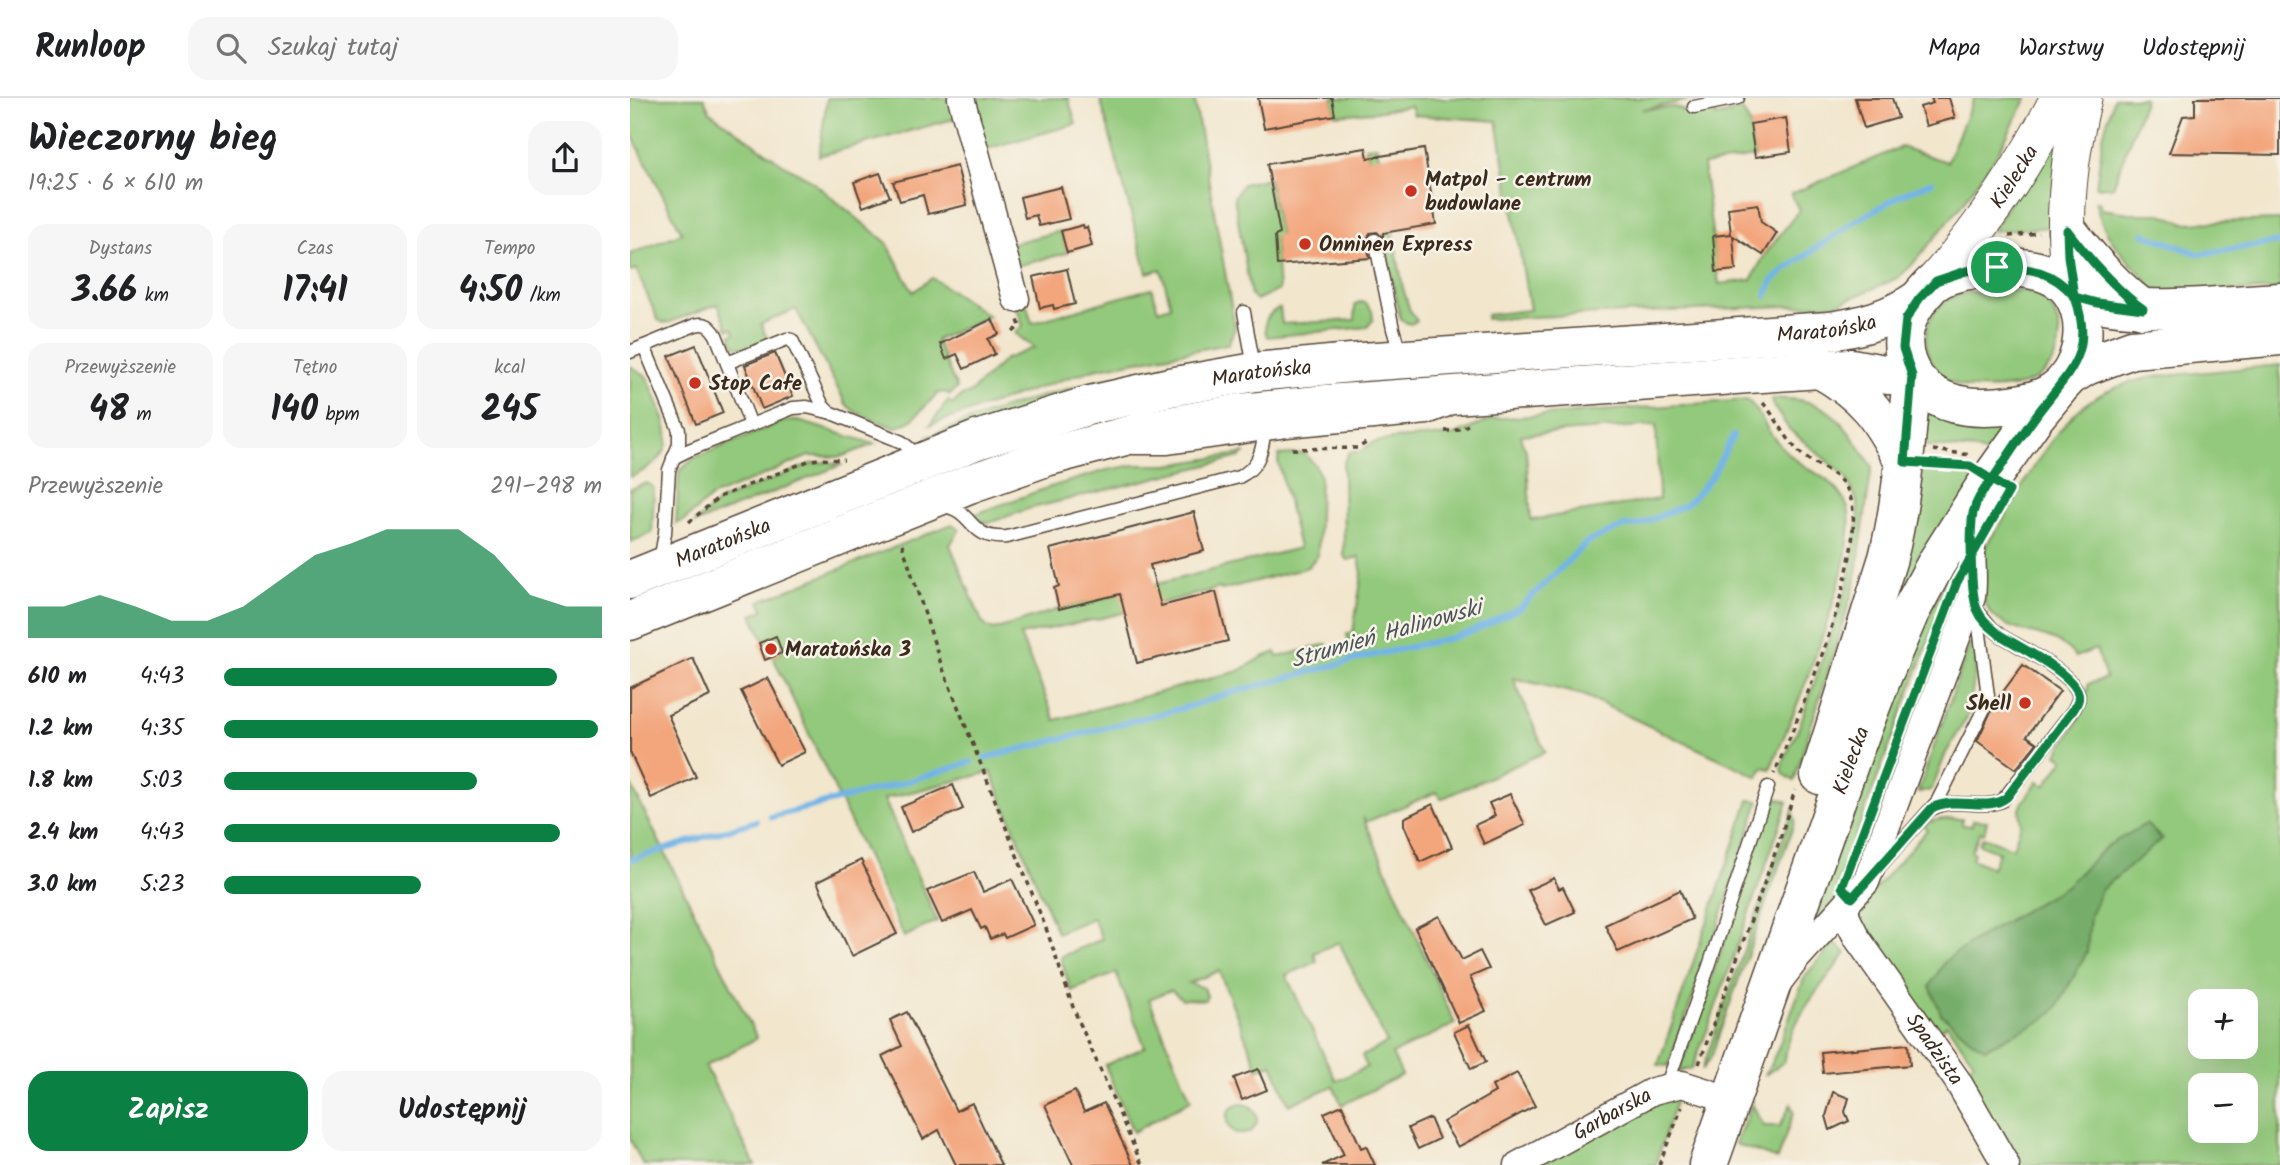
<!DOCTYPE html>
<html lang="pl">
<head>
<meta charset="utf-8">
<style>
	body { margin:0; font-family:Kalam,sans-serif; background:#f6f6f6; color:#202124; height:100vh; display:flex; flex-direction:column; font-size:26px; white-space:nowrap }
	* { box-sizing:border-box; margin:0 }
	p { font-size:23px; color:#757577 }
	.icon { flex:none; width:38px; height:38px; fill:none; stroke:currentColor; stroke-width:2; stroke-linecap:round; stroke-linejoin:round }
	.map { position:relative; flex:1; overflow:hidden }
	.panel { display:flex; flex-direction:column; background:#fff; width:630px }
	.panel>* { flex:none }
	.buttons { position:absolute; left:1558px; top:891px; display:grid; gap:14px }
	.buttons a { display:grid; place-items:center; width:70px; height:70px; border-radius:14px; background:#fff; box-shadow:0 7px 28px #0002; font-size:35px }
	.pin { position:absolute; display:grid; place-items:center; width:60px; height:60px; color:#fff; margin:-30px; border:4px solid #fff; border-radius:50%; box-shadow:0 2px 7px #0007 }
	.round { display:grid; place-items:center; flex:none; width:74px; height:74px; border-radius:21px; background:#f6f6f6 }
	.headline { display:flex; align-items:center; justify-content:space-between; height:119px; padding:0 28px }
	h1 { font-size:38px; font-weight:800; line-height:52px }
	.stats { display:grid; grid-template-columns:repeat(3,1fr); gap:10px; height:119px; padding:7px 28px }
	.stats div { display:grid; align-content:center; border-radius:18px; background:#f6f6f6; text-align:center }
	.stats b { font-size:35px; font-weight:800 }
	.stats small { font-size:19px; font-weight:400 }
	.stats p { font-size:19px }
	.chart { height:196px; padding:14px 28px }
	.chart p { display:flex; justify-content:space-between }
	.chart svg { width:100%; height:126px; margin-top:7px; fill:#0b8043; opacity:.7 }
	.button { display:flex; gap:14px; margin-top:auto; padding:14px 28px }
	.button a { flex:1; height:80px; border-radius:21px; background:#0b8043; color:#fff; font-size:28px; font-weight:800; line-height:80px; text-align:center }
	.button a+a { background:#f6f6f6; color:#202124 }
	ul { padding:0 28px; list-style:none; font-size:23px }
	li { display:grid; grid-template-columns:112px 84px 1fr; align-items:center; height:52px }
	li i { height:18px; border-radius:9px; background:#0b8043 }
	header { display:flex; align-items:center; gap:42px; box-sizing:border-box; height:98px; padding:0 35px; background:#fff; border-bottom:2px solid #e0e0e0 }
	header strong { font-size:33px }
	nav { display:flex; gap:38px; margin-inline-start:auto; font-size:24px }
	.search { width:490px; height:63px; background:#f6f6f6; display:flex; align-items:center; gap:18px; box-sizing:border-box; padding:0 24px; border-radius:21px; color:#757577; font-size:26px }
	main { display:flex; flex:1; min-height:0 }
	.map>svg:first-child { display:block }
	.green { fill:#93c97b; stroke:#677a4c; stroke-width:2; fill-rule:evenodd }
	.forest { fill:#76ad6b; stroke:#586c44; stroke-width:2 }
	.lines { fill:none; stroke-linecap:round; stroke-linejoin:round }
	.stream { stroke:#72b4e7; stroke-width:6 }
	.building { fill:#f3a57c }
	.service-casing { stroke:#564638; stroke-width:15 }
	.minor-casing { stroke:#564638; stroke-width:29 }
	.secondary-casing { stroke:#564638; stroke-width:39 }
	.primary-casing { stroke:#564638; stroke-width:41 }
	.path { stroke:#564638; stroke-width:3.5; stroke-dasharray:5 5; stroke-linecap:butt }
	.service { stroke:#fff; stroke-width:12 }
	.minor { stroke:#fff; stroke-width:26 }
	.secondary { stroke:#fff; stroke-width:37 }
	.primary { stroke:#fff; stroke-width:38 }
	.route-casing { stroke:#fff; stroke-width:14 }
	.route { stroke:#0b8043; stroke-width:9 }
	.poi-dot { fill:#c8321e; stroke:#f7f3e8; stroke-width:2.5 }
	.labels { text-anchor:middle; stroke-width:5; stroke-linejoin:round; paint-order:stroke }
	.street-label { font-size:21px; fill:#3b2a1e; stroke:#f7f3e8 }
	.poi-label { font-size:21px; font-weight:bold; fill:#3b2a1e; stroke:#f7f3e8; text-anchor:start }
	.water-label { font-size:23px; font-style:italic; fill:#4c535a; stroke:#f7f3e8 }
</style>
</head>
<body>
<header>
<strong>Runloop</strong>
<div class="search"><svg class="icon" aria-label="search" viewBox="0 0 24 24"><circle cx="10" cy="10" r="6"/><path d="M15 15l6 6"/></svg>Szukaj tutaj</div>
<nav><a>Mapa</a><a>Warstwy</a><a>Udostępnij</a></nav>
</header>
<main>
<section class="panel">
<div class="headline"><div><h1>Wieczorny bieg</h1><p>19:25 · 6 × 610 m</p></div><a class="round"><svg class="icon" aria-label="share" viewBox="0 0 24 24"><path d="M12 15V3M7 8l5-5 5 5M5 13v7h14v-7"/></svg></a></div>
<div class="stats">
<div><p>Dystans</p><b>3.66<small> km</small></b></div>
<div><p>Czas</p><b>17:41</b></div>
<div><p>Tempo</p><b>4:50<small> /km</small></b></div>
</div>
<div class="stats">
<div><p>Przewyższenie</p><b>48<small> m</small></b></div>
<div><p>Tętno</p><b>140<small> bpm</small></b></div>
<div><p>kcal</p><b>245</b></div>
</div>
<div class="chart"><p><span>Przewyższenie</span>291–298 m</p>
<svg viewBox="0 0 160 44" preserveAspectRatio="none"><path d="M0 44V33L10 33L20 29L30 33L40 38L50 38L60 33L70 24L80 15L90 11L100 6L110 6L120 6L130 15L140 29L150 33L160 33V44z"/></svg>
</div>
<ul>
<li><b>610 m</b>4:43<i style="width:88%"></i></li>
<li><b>1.2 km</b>4:35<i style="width:99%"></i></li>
<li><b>1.8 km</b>5:03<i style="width:67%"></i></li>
<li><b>2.4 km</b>4:43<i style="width:89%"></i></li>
<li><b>3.0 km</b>5:23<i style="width:52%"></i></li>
</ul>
<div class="button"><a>Zapisz</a><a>Udostępnij</a></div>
</section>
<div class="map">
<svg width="1650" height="1067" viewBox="0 0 1650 1067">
	<rect width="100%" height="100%" fill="#f7f3e8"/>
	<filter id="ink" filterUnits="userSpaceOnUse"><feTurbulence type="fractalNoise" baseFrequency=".0143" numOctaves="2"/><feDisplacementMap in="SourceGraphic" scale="14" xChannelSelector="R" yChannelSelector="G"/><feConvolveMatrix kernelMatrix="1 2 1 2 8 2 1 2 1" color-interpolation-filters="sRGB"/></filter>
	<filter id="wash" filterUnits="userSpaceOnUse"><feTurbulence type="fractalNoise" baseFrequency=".00686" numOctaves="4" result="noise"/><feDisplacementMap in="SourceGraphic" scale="28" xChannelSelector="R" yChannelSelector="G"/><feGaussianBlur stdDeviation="1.57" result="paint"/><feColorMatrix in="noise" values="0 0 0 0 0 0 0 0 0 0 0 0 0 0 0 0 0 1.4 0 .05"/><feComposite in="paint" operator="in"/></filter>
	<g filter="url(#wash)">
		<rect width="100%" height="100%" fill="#f2e6cd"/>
		<!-- green -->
		<g class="green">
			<polygon points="0,0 74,0 80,14 154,67 178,80 257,145 283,194 302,180 359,218 306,242 327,290 320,297 314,294 308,295 281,323 265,330 225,314 216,306 166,211 131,226 138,243 114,250 104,247 100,237 105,235 103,230 98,231 88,206 40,224 34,225 28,222 6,171 0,173 0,156 52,135 0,33"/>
			<polygon points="197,0 321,0 327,20 189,58"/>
			<polygon points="340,0 438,0 446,26 353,52"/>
			<polygon points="470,0 564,0 605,230 598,246 464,271 300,327 318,303 323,306 331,298 340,295 375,261 404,250 385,235 393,228 386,207 390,185 402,225 522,190 528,212 541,208 531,171 517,175"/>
			<polygon points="702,0 1069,0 1011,12 1045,9 1067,18 1085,15 1086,19 1112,12 1120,26 1125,59 1073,67 1089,186 1121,182 1134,158 1169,112 1161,96 1271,49 1317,64 1344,0 1397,0 1366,58 1328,112 1281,168 1268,180 1207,206 856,221 856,217 900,212 867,23 784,17 781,8 744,14 705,17"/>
			<polygon points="1484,0 1515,0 1483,89 1466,89 1473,38"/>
			<polygon points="1432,20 1423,129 1362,133"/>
			<polygon points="747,48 773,190 780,213 787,223 780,226 774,224 770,220 736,49"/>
			<polygon points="639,80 650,137 645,139 649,192 626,202 621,198 604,99 613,86"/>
			<path d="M1465,103h4l2,8 35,5h25l24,9 95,-3v70l-118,1 -14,-4 1,-5c-25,-26 -46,-44 -54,-81z"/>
			<polygon points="431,133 437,155 386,168 379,146"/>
			<path d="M1368,192c13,0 26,-1 37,4 35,19 31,71 -3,87 -17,8 -40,8 -58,7 -54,-3 -66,-73 -18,-92 13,-5 29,-5 42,-6z"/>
			<path d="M730,204l6,1 6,8 1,9 -6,7 -100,10c-5,-12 0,-25 13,-29l2,16 73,-4v-16z"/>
			<path d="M1650,267v800h-265l-54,-93 13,-10 -27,-37 -13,9 -81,-120 74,-84 -3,-4c11,-9 24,-7 38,-7v6l10,1 1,-6 14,1 -3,12 -4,-1 -9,20 3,1 -2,6 20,9 7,-16 -20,-8 4,-7 30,11 8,-24 -1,-15 3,-7 15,-21 7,5 19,-27 -7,-5c15,-23 30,-42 31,-70l18,-6 -10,-29 -21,8c-22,-32 -71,-16 -89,-52 -6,-11 -8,-36 -5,-48 2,-10 13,-23 19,-32 24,-40 50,-94 87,-122 19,-14 42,-21 65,-26zM1532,740l-61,52 -80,140 -45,13 -35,-29 34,-74 91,-54 41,-40zM1570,903h45v45h-45zM1570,987h45v45h-45z"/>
			<path d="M0,268l16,10 4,7c17,44 36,72 -20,94z"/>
			<path d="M539,268l2,5 -235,67 -9,-1c78,-32 160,-57 242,-71z"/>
			<path d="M1142,301c59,-3 70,23 100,67l-17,118 -61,197 -10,-7 -2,-5 1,-7 16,-35 49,-143 11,-67 -3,-19 -11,-22 -56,-47 -15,-22z"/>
			<path d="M1117,302c12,9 15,22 24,34 4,6 9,11 14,16 20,23 50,25 62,56 17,42 -57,218 -77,263l-7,-2 -5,10 -175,-82 -70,-17 32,74 -104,47 -4,-7 -71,30 -3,-5 92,207 -63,30 10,21 -60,30 -9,-19 -44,19 -17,-41 -14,5 -39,-98 -30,12 15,5 3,8 -2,4 -23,-1 -11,-9 -22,9 42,101 -58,32 -28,-67 40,-18 -29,-74 -45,18 -10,-32 1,-3 40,-17 -9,-21 -36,15 -66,-161 -107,27 53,122 -33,16 -131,-280 9,-4 -6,-16 -12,4 -12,-26 12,-5 -4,-9 192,-77 8,5 -10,16 32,77 6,6 6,2 65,-21 240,-61 -21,-87 1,-6 25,-2 11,12 5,11 -2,79 -10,12 -9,3 -78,20 -1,-2 -118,30 -82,17 35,85 184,-49 24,-14 13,-5 2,5 49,-13 2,6 20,-5 -2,-11 6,-2 9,-58 -3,-17 -11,3 -4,-4 -1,-92 6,-12h11l12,-9 21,-4 62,-4 37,-16zM1026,327l3,74 -128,21 -5,-70 -5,-10v-5zM709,844l48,101 -25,13 5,11 -31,14 -50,-106 31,-13 -3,-9z"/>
			<polygon points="1291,305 1386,320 1361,358 1346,352 1289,347"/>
			<polygon points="165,322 245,346 210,359 179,358 81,399 55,422 46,426 49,374 64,360 152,324"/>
			<polygon points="616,355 610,359 598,362 398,411 359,425 345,421 343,417 417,390 477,372 505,367 538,367"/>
			<polygon points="199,364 211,367 64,426 89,403 180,366"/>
			<polygon points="1287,372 1335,376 1346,382 1230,601"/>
			<polygon points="17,385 22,388 24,392 22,435 0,444 0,391"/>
			<polygon points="1328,453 1330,470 1320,487 1209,782 1206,791 1207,800 1181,829 1238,651"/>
			<polygon points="1330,488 1329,504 1232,765 1216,788"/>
			<polygon points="1340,546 1342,546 1347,559 1339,616 1316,655 1302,691 1298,693 1288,694"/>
			<polygon points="0,685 127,940 75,968 125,1067 13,1067 0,1041"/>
			<polygon points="1150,701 1158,704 1079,928 1062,970 1049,974 1143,702"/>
			<polygon points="1119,702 1129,703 1086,834 1038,968 1028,967"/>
			<polygon points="1163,712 1165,723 1081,959 1072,972"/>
			<path d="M1204,845l12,10c-22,30 -59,69 -61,108l-20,14 12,-24 28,-75z"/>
			<path d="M1047,999l-22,68h-117c44,-25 90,-56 139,-68z"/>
			<polygon points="1122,1006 1134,1028 1150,1028 1161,1006 1164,1014 1147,1061 1105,1046"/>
			<circle cx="612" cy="1021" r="15"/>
		</g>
		<!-- forest -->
		<polygon class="forest" points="1516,726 1532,741 1471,792 1460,818 1457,854 1426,911 1411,923 1355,950 1343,943 1311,916 1300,888 1315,863 1345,842 1436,788 1477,748"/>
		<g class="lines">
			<!-- stream -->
			<g class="stream">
				<polyline points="1514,136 1569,156 1650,144"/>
				<polyline points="1136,198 1143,182 1156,171 1221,126 1271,97 1302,84"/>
				<polyline points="355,660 561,608 597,596 739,558 821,540 843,533 890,510 957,444 995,428 1009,427 1053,408 1062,401 1082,378 1103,338"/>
				<polyline points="141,719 269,686 341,664"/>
				<polyline points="0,762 126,723"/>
			</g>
		</g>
		<g id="blocks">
			<!-- building -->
			<g class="building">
				<polygon points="628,0 702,0 705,17 634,30"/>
				<polygon points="1225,0 1262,0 1268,20 1234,30"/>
				<polygon points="1301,0 1319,0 1325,20 1296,28 1290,9 1303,5"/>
				<polygon points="1565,0 1650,0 1650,57 1539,55 1553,18 1565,17"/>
				<polygon points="1156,20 1161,54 1125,59 1120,26"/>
				<polygon points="736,50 738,60 794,51 806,126 753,135 753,140 747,134 740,135 736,143 740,160 647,167 645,138 650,136 637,66"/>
				<polygon points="327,68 337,107 298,116 293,97 270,103 263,84"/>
				<polygon points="250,75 260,99 233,109 224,84"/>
				<polygon points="431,89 439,121 409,128 406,117 395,120 390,99"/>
				<polygon points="1128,106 1131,124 1147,135 1133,157 1103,138 1106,172 1086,174 1083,138 1101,136 1098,110"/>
				<polygon points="453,127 454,130 457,129 462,148 437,155 431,133"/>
				<polygon points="437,171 445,206 424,211 423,207 410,210 403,179"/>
				<polygon points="362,221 369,236 358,241 365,256 334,271 327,256 316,261 310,246"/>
				<polygon points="66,247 93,315 66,326 39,258"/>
				<polygon points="145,255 163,298 132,311 115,267"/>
				<polygon points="564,414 574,453 520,467 531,508 586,494 598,543 507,565 490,496 429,511 424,490 429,488 420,451"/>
				<polygon points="146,538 152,555 135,562 129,545"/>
				<polygon points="63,560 80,598 38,617 66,679 21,700 0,654 0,590"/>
				<polygon points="1393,567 1430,593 1397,638 1407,645 1386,671 1347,643 1366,603"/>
				<polygon points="138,580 175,654 148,667 111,593"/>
				<polygon points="323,687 333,711 281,734 271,709"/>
				<polygon points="880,696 895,727 854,746 845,727 865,718 859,705"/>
				<polygon points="803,706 822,749 790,764 774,727 774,720"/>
				<polygon points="231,762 267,836 222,858 187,784"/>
				<polygon points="344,774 353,794 382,781 404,827 375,840 373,836 360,841 355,829 351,831 342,812 312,825 297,793"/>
				<polygon points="924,780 929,791 933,789 945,814 916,827 898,792"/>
				<polygon points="1050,792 1062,821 988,854 975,827"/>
				<polygon points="809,818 832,862 850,853 859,871 840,879 856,913 829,925 785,830"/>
				<polygon points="277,914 326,1013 342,1005 371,1067 326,1067 309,1032 293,1041 252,958 272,948 260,922"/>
				<polygon points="839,927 856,964 841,971 824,934"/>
				<polygon points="1278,946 1280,967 1193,975 1191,954"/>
				<polygon points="628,971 637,992 612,1002 604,980"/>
				<polygon points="887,975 905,1008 828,1049 813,1024 865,994 862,988"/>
				<polygon points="445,993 454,1014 474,1005 503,1067 443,1067 415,1007"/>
				<polygon points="1203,994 1219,1000 1215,1014 1219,1023 1200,1032 1196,1018"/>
				<polygon points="712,1007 731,1050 736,1048 745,1067 692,1067 714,1057 694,1015"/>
				<polygon points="800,1020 809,1041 788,1051 778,1030"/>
			</g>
		</g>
	</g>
	<g filter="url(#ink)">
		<use href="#blocks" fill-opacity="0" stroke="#564638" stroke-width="2"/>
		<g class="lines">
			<!-- service casing -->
			<g class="service-casing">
				<g id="service">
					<polyline points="1064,9 1108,0"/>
					<polyline points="745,142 763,231 771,258"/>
					<polyline points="614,214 624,269"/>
					<polyline points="14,248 49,332 49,346 39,372 35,435 30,463"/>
					<path d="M0,254l65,-27c11,-3 15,1 21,10l35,90"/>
					<polyline points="97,265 157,241 162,242 193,308 199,314 272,344 291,360"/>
					<polyline points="504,350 537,350 657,333 787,321 798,320 819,312"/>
					<polyline points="43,360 59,352 163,310 177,309 198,314"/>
					<path d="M313,408c32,4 24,34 64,31l232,-60c18,-9 23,-23 25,-43"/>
					<path d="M1302,711c24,-13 47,1 70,-8l72,-92c3,-6 6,-10 4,-16 -7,-21 -59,-46 -78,-58l-9,-8 -14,-17"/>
					<polyline points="1250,768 1307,704 1357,605 1358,598 1347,513"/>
					<polyline points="1036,989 1079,868 1138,689"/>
				</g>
			</g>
			<!-- minor casing -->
			<g class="minor-casing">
				<g id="minor">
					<polyline points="331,0 386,201"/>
					<path id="s1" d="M1215,808l2,12 10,20 100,142 49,85"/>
					<path d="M1151,881l17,-22 68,-75 106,-285c4,-29 -5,-60 3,-89"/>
					<path id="s2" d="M888,1067l135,-74 29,-7 28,9"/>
				</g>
			</g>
			<!-- secondary casing -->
			<g class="secondary-casing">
				<g id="secondary">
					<path d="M1438,162c-5,-55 2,-108 15,-162"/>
					<path id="s3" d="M1305,183c50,-56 90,-116 124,-183"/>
				</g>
			</g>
			<!-- primary casing -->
			<g class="primary-casing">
				<g id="primary">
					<path d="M1437,132c22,29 46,57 76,79"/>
					<path d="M1367,169c20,0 44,1 62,13 35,24 29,88 -5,111 -20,14 -63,18 -88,15 -60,-8 -83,-67 -42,-113 3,-3 7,-9 11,-11 16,-12 43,-13 62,-15z"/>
					<path d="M1445,199c62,20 140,8 205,5"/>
					<path d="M1190,271c46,26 60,47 84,93"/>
					<polyline points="1438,279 1456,268 1502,251 1650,238"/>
					<path id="s4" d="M0,482l347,-140 113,-35 80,-18 85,-15 107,-10 467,-31c32,-4 63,-13 90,-32"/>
					<polyline points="0,523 339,386 416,359 518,332 611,315 697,306 1190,271 1221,270 1259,277 1281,275"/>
					<path d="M1190,677l68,-217c15,-60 18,-120 24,-182"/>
					<path id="s5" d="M1078,1067l145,-412 30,-78 27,-63 27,-50 45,-71 52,-73 24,-29"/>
				</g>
			</g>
			<!-- path -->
			<g class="path">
				<polyline points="1379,138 1409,135"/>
				<polyline points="383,234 390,228 388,222"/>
				<path d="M1133,305c16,17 23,39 42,54 15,11 32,15 42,32 29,53 -49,229 -73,285"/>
				<polyline points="815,333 824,333 838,327"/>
				<polyline points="662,351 728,350 739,343"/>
				<polyline points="1303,352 1341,357"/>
				<polyline points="1304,365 1335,367"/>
				<polyline points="59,424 89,399 178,363 188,361 214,362"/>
				<polyline points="272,446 311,566 417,833 444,912 512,1067"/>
				<polyline points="1069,966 1149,744 1165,692"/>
				<polyline points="1029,1067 1052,1009"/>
			</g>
			<!-- service -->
			<use href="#service" class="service"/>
			<!-- minor -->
			<use href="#minor" class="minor"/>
			<!-- secondary -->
			<use href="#secondary" class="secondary"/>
			<!-- primary -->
			<use href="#primary" class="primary"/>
		</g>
	</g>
	<g class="lines" filter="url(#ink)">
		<!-- route casing -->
		<g class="route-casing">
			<path id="route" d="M1367,169l-31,4 -30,10 -17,18 -13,20 -3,29 9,28 -7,86 65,4 22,14c-9,10 -16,20 -19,33 -3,17 -3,84 5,98 4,10 14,17 22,24 19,12 71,37 78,58 2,6 -1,11 -4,16l-67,88c-19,16 -49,-2 -75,11l-80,90 -10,-11 115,-305 52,-91 -17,-11c14,-21 28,-43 43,-63 31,-43 61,-61 40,-120l22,6 46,6c-30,-22 -54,-50 -76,-79l1,26 6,40c-22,-26 -44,-28 -77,-29"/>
		</g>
		<!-- route -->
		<use href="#route" class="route"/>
	</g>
	<!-- markers -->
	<g class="poi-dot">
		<circle cx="781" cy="93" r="7"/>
		<circle cx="675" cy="146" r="7"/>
		<circle cx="65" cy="285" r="7"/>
		<circle cx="141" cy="551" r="7"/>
		<circle cx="1395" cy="605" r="7"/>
	</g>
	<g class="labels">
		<!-- street labels -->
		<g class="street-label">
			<text dy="7" stroke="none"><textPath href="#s3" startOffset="131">Kielecka</textPath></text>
			<text dy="7" stroke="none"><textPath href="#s4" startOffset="1234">Maratońska</textPath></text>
			<text dy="7" stroke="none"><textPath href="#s4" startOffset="667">Maratońska</textPath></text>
			<text dy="7" stroke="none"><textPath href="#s4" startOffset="100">Maratońska</textPath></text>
			<text dy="7" stroke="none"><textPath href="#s5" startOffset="429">Kielecka</textPath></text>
			<text dy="7" stroke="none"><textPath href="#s1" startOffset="170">Spadzista</textPath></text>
			<text dy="7" stroke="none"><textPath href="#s2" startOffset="107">Garbarska</textPath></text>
		</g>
		<!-- poi labels -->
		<g class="poi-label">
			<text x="795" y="88">Matpol - centrum<tspan x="795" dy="24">budowlane</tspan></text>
			<text x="689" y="153">Onninen Express</text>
			<text x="79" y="292">Stop Cafe</text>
			<text x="155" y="558">Maratońska 3</text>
			<text x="1381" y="612" text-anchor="end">Shell</text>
		</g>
		<!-- water labels -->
		<g class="water-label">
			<text transform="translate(756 535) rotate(-16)" y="8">Strumień Halinowski</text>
		</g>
	</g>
</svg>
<div class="buttons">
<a>+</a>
<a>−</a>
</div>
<div class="pin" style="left:1367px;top:169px;background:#1e9e55"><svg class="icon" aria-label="arrive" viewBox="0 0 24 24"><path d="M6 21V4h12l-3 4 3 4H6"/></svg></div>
</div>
</main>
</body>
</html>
